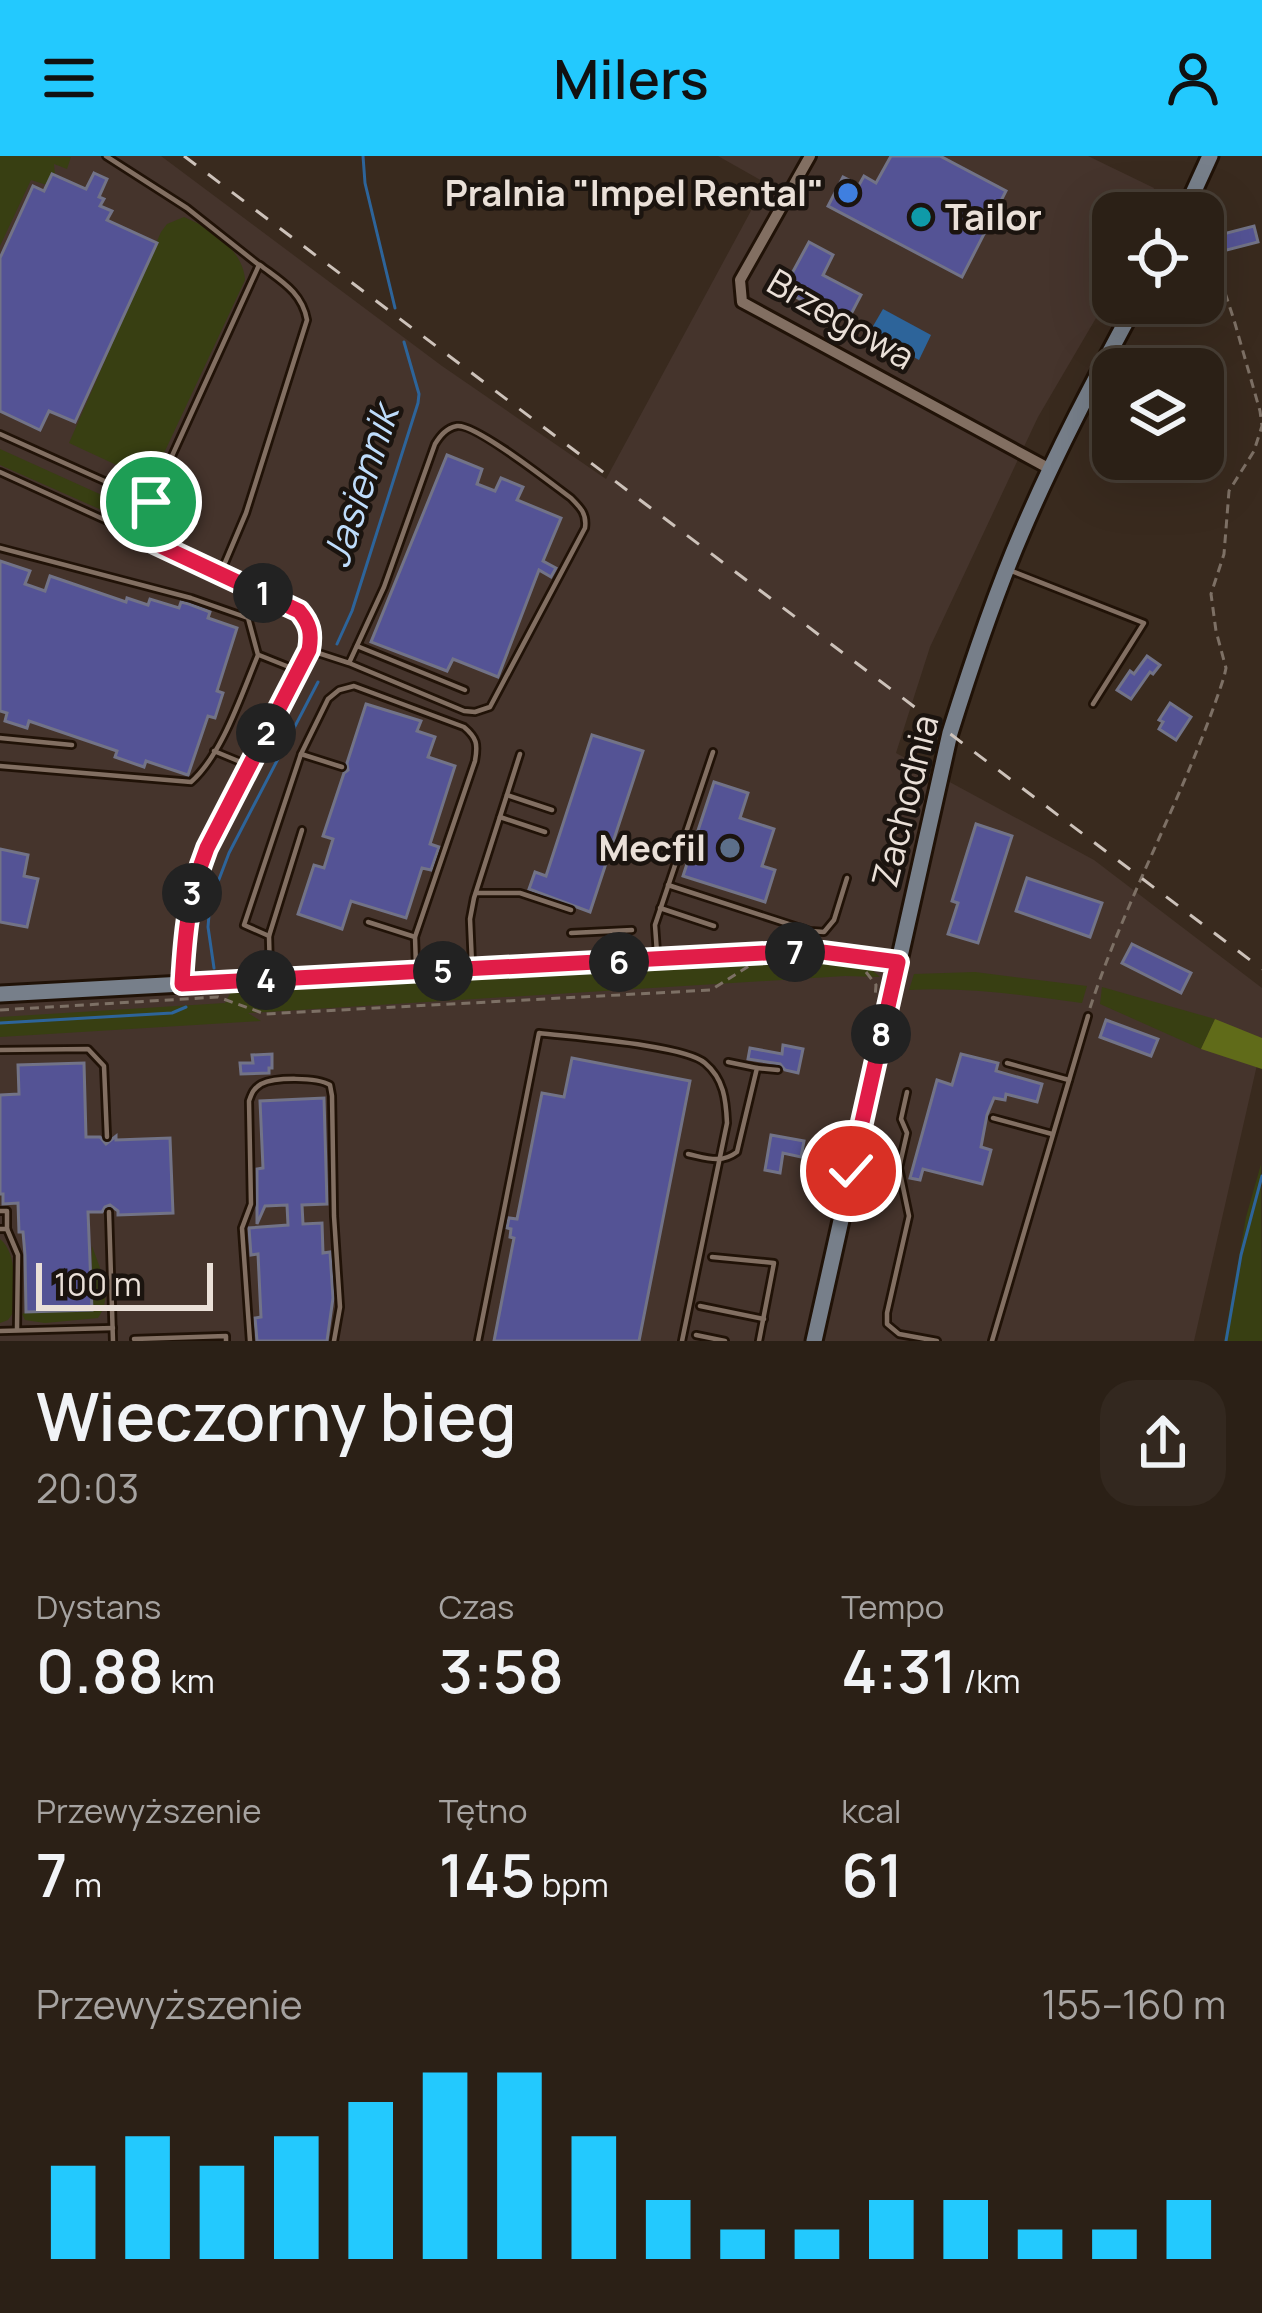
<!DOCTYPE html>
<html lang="pl">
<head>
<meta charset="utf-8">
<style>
	body { margin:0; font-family:Manrope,sans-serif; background:#33281f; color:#f1f3f6; height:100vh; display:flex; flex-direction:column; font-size:45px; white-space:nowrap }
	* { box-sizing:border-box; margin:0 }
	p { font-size:39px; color:#a6a3a1 }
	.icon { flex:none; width:66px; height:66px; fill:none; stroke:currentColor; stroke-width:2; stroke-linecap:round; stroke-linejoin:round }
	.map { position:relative; height:1185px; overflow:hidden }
	.drawer { display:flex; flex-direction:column; background:#2b2016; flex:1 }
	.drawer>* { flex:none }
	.controls { position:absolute; left:1092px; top:36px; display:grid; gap:24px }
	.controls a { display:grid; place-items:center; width:132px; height:132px; border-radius:24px; background:#2b2016; box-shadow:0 12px 48px #0002,0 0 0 3px #473e35; font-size:60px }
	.scale { position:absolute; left:36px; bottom:30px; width:177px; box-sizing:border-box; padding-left:12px; border:6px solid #eae0d8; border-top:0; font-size:33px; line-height:42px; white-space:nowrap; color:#eae0d8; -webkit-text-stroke:9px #1b140f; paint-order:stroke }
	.pin { position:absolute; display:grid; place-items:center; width:102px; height:102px; color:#fff; margin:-51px; border:6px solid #fff; border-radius:50%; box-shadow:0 3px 12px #0007 }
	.km { position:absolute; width:60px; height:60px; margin:-30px; border-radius:50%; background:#222; color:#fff; font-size:33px; line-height:60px; text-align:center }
	.round { display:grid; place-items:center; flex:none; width:126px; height:126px; border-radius:36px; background:#33281f }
	.headline { display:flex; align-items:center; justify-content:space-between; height:204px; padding:0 36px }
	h1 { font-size:66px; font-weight:600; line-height:90px }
	.figures { display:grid; grid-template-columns:repeat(3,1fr); gap:18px; height:204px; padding:12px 36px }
	.figures div { display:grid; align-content:center }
	.figures b { font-size:60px; font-weight:600 }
	.figures small { font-size:33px; font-weight:400 }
	.figures p { font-size:33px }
	.chart { height:336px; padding:24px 36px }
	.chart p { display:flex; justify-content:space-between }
	.chart svg { width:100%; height:216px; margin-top:12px; stroke:#23c9fe; stroke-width:6 }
	header { display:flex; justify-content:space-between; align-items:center; height:156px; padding:0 36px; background:#23c9fe; color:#111; font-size:54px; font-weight:600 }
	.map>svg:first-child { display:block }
	.industrial { fill:#45342c }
	.green { fill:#383f12 }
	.forest { fill:#606b19 }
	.water { fill:#2d649a }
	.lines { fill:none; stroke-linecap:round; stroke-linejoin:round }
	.stream { stroke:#2d649a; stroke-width:3 }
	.building { fill:#545395; stroke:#727387; stroke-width:3 }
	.lane-casing { stroke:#201207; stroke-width:10 }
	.street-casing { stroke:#201207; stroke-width:16 }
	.secondary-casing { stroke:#201207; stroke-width:21 }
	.path { stroke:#7d7065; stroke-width:3; stroke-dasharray:9 6; stroke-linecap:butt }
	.lane { stroke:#826f62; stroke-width:4.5 }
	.street { stroke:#826f62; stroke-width:10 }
	.secondary { stroke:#777f8a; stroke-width:15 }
	.rail { stroke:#cdc2ba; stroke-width:3; stroke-dasharray:15 15; stroke-linecap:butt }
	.route-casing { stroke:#fff; stroke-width:24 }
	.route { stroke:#e11d48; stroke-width:15 }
	.shop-dot { fill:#3f7fe0; stroke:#1b140f; stroke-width:4.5 }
	.culture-dot { fill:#0f9aa8; stroke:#1b140f; stroke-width:4.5 }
	.service-dot { fill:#5c6f8a; stroke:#1b140f; stroke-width:4.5 }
	.labels { text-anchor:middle; stroke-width:9; stroke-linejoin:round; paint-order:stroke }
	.poi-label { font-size:36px; font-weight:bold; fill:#eae0d8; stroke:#1b140f; text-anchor:end }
	.street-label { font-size:36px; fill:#eae0d8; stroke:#1b140f }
	.water-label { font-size:39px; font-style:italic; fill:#bedcfb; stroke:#1b140f }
</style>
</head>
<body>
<header><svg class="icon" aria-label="menu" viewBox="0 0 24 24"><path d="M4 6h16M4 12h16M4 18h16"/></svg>Milers<svg class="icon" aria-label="person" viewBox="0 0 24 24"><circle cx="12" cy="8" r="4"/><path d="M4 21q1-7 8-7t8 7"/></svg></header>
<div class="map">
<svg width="1262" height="1185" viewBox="0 0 1262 1185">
	<rect width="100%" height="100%" fill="#392a1e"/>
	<!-- industrial -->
	<polygon class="industrial" points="0,0 161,0 442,210 606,323 766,27 718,0 1088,0 1154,32 1147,57 1113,57 1113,133 1038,261 930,491 896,597 1094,704 1262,832 1262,887 1194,1185 0,1185"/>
	<!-- green -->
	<g class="green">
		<polygon points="0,0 71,1 67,13 54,8 55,19 50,30 31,24 0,90"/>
		<path d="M184,61c26,11 59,32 61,63l-94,201 -82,-38 92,-211 6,-8z"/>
		<polygon points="0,293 104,340 108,333 137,347 138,357 124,364 0,309"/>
		<path d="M780,803c30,1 78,-5 100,18l-35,-1 -597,37 13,8 -261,16v-20l225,-14 7,-13z"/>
		<path d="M975,816l112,14 -5,17c-59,-8 -114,-16 -173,-13l5,-16z"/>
		<polygon points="1102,831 1215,863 1201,893 1100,848"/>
		<polygon points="1261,1008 1262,1185 1224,1185 1246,1061"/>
		<path d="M0,1083c19,16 13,50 13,74l-5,7 -8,3z"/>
		<path d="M92,1090c8,23 22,50 6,72l-53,5 -20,-3 -3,-6 4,-2 65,-2z"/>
	</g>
	<!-- forest -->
	<polygon class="forest" points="1215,863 1262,882 1262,913 1201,893"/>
	<!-- water -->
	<polygon class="water" points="883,153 931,179 919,204 869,177"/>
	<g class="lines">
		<!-- stream -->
		<g class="stream">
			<polyline points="363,0 365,27 395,152"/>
			<polyline points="337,488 352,455 418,247 419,238 404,186"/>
			<polyline points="214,812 208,771 210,747 229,697 318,526"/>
			<polyline points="0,867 172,857 186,851"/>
			<polyline points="1226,1185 1241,1099 1262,1020"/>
		</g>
	</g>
	<!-- building -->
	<g class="building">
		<polygon points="891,0 940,0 1006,35 962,121 828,50 843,21 859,29 864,20 876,27"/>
		<polygon points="94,17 107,23 99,41 104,43 100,50 112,55 107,64 157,87 75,266 49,255 40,274 0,255 0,102 33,30 44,35 52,18 86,33"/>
		<polygon points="1254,70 1258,86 1223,95 1219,79"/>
		<polygon points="809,86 833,99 823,119 861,139 849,162 821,148 818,153 783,134"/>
		<polygon points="447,299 482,313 477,328 495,335 501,322 523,331 517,344 561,362 543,405 556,412 551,421 539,414 498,521 453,503 447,515 371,486"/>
		<polygon points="0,405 30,415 25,428 45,435 50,420 126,446 127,442 148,449 150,443 179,452 181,446 189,448 210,456 208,462 237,472 217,535 223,537 215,562 208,560 188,619 146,605 144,611 115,601 117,595 29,565 27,572 5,565 7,557 0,555"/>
		<polygon points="1147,500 1160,509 1153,518 1150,516 1131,543 1117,534 1130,515 1134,518"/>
		<polygon points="1170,547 1191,561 1176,584 1159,573 1163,566 1159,564"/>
		<polygon points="366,548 421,565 417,575 435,581 428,601 455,610 430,688 439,691 431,714 422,712 406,762 351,745 342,773 298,758 314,709 324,712 333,683 323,680 344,617 348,614 347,607"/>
		<polygon points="592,579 643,595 590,756 529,733 535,716 546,720"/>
		<polygon points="714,626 748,637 740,662 774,673 762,710 775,714 765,746 683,720"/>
		<polygon points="976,668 1012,680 978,787 948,778 958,747 952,745"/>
		<polygon points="0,693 28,699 24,720 38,723 27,771 0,766"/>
		<polygon points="1027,722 1102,747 1090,781 1016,755"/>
		<polygon points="1132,788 1191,817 1181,837 1122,807"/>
		<polygon points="1106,864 1158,883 1151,900 1100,881"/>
		<polygon points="783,889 803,893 798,917 785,914 780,908 748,903 750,892 782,898"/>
		<polygon points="272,898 272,912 269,912 269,917 241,918 240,907 253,907 252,899"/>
		<polygon points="961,898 998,907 996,915 1042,928 1037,946 1006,938 1005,944 994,942 987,959 981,991 991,994 982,1028 923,1013 920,1024 910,1022 937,924 952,929"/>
		<polygon points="572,902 690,925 639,1185 494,1185 514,1082 510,1081 511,1073 507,1072 509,1062 517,1063 542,937 564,941"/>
		<polygon points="84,907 86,981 100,981 106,988 116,980 116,984 170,982 173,1057 118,1059 118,1055 110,1049 105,1051 102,1056 88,1056 92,1154 26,1156 25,1099 23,1076 19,1076 18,1047 3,1048 3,1038 0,1038 0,939 19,938 18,909"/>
		<polygon points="324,942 327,1048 302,1049 303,1068 322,1067 323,1097 330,1096 333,1142 327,1185 257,1185 255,1162 261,1161 258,1098 251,1099 249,1072 288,1069 287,1049 265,1050 257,1068 257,1013 263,1012 260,945"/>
		<polygon points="771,979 804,985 801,1001 783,997 780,1017 765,1014"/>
	</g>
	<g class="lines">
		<!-- lane casing -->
		<g class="lane-casing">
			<g id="lane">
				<polyline points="106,0 187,52 259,109 151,346"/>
				<polyline points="0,278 151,346 137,376"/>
				<polyline points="0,316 239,425"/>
				<path d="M0,392l191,50 57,20 10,37c-16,38 -36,100 -67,127l-191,-16"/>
				<polyline points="1009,414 1144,467 1093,548"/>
				<path d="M221,416l25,-59 61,-193c-5,-28 -26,-39 -47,-55"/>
				<polyline points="357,490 465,534"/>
				<path d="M309,494l40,13 115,48 11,1 15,-5 95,-179c2,-14 -4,-20 -14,-30 -19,-14 -96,-75 -114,-72 -11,2 -17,10 -22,18l-51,143 -35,76"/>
				<polyline points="259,499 299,515"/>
				<polyline points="0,582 72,589"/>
				<polyline points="214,595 248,609"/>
				<polyline points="301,598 342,611"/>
				<polyline points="507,639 552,654"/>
				<polyline points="500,661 545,676"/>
				<polyline points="668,729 810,775 824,776 834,764 847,722"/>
				<polyline points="476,737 520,737 571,754"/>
				<polyline points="660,752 714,770"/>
				<polyline points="368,766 415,781"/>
				<polyline points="615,776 616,800"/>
				<polyline points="571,777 632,774"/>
				<path d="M269,780l-25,-11 57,-171 27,-55 11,-9 15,-4 110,41c13,11 14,17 11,34l-60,176 1,30"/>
				<polyline points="657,797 655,769 713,596"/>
				<polyline points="472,808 470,763 474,742 520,598"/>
				<polyline points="270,818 269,780 302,674"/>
				<polyline points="0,894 88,893 104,910 107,981"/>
				<polyline points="1007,907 1069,924"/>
				<polyline points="757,912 778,914"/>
				<polyline points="907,936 901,963 907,977 899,1012 909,1060 887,1157 887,1168 899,1178 937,1185"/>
				<polyline points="993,962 1052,978"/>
				<path d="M688,998c19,4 33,10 49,-2l20,-84 -29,-6"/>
				<polyline points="0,1055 7,1055 7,1073 0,1073"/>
				<polyline points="109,1056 113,1185"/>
				<polyline points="7,1073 18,1099 17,1173"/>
				<polyline points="712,1101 774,1107 759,1185"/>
				<polyline points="700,1150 764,1163"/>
				<polyline points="0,1175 113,1172"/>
				<polyline points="696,1179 725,1185"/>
				<polyline points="134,1183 226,1180 226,1185"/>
				<path d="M250,1185l-8,-113 9,-24 -2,-103c3,-8 4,-12 12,-17 14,-7 56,-7 69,1l2,11 2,120 6,91 -6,34"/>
				<path d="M478,1185l61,-308c32,4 146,12 166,30 19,16 21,37 22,60l-45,218"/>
				<polyline points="992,1185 1088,860"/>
			</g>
		</g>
		<!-- street casing -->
		<g class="street-casing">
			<g id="street">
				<polyline points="810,0 740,124 742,146 1050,313"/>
				<polyline points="181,828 186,762 195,724 207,691 299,515 311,484 309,466 300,455 239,425"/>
			</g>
		</g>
		<!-- secondary casing -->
		<g class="secondary-casing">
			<g id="secondary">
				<polyline points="1184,57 1210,0"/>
				<polyline points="0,838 785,795 822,796 898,806"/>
				<path d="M814,1185l136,-608c21,-67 43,-134 71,-199 34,-80 74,-155 115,-231"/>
			</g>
		</g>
		<!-- path -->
		<g class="path">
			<polyline points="866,816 876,829 875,842"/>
			<path d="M1090,852c37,-113 97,-217 134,-331l2,-9 -10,-37 -5,-37 13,-40 5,-63 25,-40 8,-25 -2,-15 -26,-91 -31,-94"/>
			<polyline points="0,854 218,841 265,858 711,834 749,810"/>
		</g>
		<!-- lane -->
		<use href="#lane" class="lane"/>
		<!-- street -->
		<use href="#street" class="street"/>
		<!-- secondary -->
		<use href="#secondary" class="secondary"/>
		<!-- rail -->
		<polyline class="rail" points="184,0 1262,813"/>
	</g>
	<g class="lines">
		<!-- route casing -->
		<g class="route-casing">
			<path id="route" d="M151,346l-16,32 164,77c11,13 13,22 10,39l-102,198c-19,49 -22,84 -25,136l603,-32h37l76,10 -47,209"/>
		</g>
		<!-- route -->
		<use href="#route" class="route"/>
	</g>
	<!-- markers -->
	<circle class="shop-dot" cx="848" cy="37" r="12"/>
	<circle class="culture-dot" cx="921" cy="61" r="12"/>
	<circle class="service-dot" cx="730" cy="692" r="12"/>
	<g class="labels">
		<!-- poi labels -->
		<g class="poi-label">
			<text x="824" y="50">Pralnia "Impel Rental"</text>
			<text x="945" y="74" text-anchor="start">Tailor</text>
			<text x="706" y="705">Mecfil</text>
		</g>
		<!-- street labels -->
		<g class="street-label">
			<text transform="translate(841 163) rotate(30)" y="13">Brzegowa</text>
			<text transform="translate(905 645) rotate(-76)" y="13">Zachodnia</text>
		</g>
		<!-- water labels -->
		<g class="water-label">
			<text transform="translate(360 330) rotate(-72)" y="14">Jasiennik</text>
		</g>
	</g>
</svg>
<div class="controls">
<a><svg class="icon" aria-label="locate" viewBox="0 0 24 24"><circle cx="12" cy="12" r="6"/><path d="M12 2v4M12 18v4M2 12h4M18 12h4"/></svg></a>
<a><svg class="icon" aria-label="layers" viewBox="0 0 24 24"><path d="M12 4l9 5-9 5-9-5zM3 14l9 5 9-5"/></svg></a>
</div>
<div class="scale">100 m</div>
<div class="pin" style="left:151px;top:346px;background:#1e9e55"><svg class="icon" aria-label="arrive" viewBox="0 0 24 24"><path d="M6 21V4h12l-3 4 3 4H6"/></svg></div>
<div class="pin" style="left:851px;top:1015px;background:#d93025"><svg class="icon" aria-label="check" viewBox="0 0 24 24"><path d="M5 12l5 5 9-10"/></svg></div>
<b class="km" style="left:263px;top:437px">1</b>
<b class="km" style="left:266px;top:577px">2</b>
<b class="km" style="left:192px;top:737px">3</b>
<b class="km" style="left:266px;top:824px">4</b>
<b class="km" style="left:443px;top:815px">5</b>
<b class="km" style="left:619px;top:806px">6</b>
<b class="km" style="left:795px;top:796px">7</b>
<b class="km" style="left:881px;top:878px">8</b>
</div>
<section class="drawer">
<div class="headline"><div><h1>Wieczorny bieg</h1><p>20:03</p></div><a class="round"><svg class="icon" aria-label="share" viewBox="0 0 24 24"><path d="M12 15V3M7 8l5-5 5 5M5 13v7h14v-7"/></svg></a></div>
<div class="figures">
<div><p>Dystans</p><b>0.88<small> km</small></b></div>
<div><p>Czas</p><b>3:58</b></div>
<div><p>Tempo</p><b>4:31<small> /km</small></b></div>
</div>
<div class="figures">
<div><p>Przewyższenie</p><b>7<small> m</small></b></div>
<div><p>Tętno</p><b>145<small> bpm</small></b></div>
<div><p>kcal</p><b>61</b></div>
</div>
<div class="chart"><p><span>Przewyższenie</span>155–160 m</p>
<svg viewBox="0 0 160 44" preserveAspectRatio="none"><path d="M5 44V25M15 44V19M25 44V25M35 44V19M45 44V12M55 44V6M65 44V6M75 44V19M85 44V32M95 44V38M105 44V38M115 44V32M125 44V32M135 44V38M145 44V38M155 44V32"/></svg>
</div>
</section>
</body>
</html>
